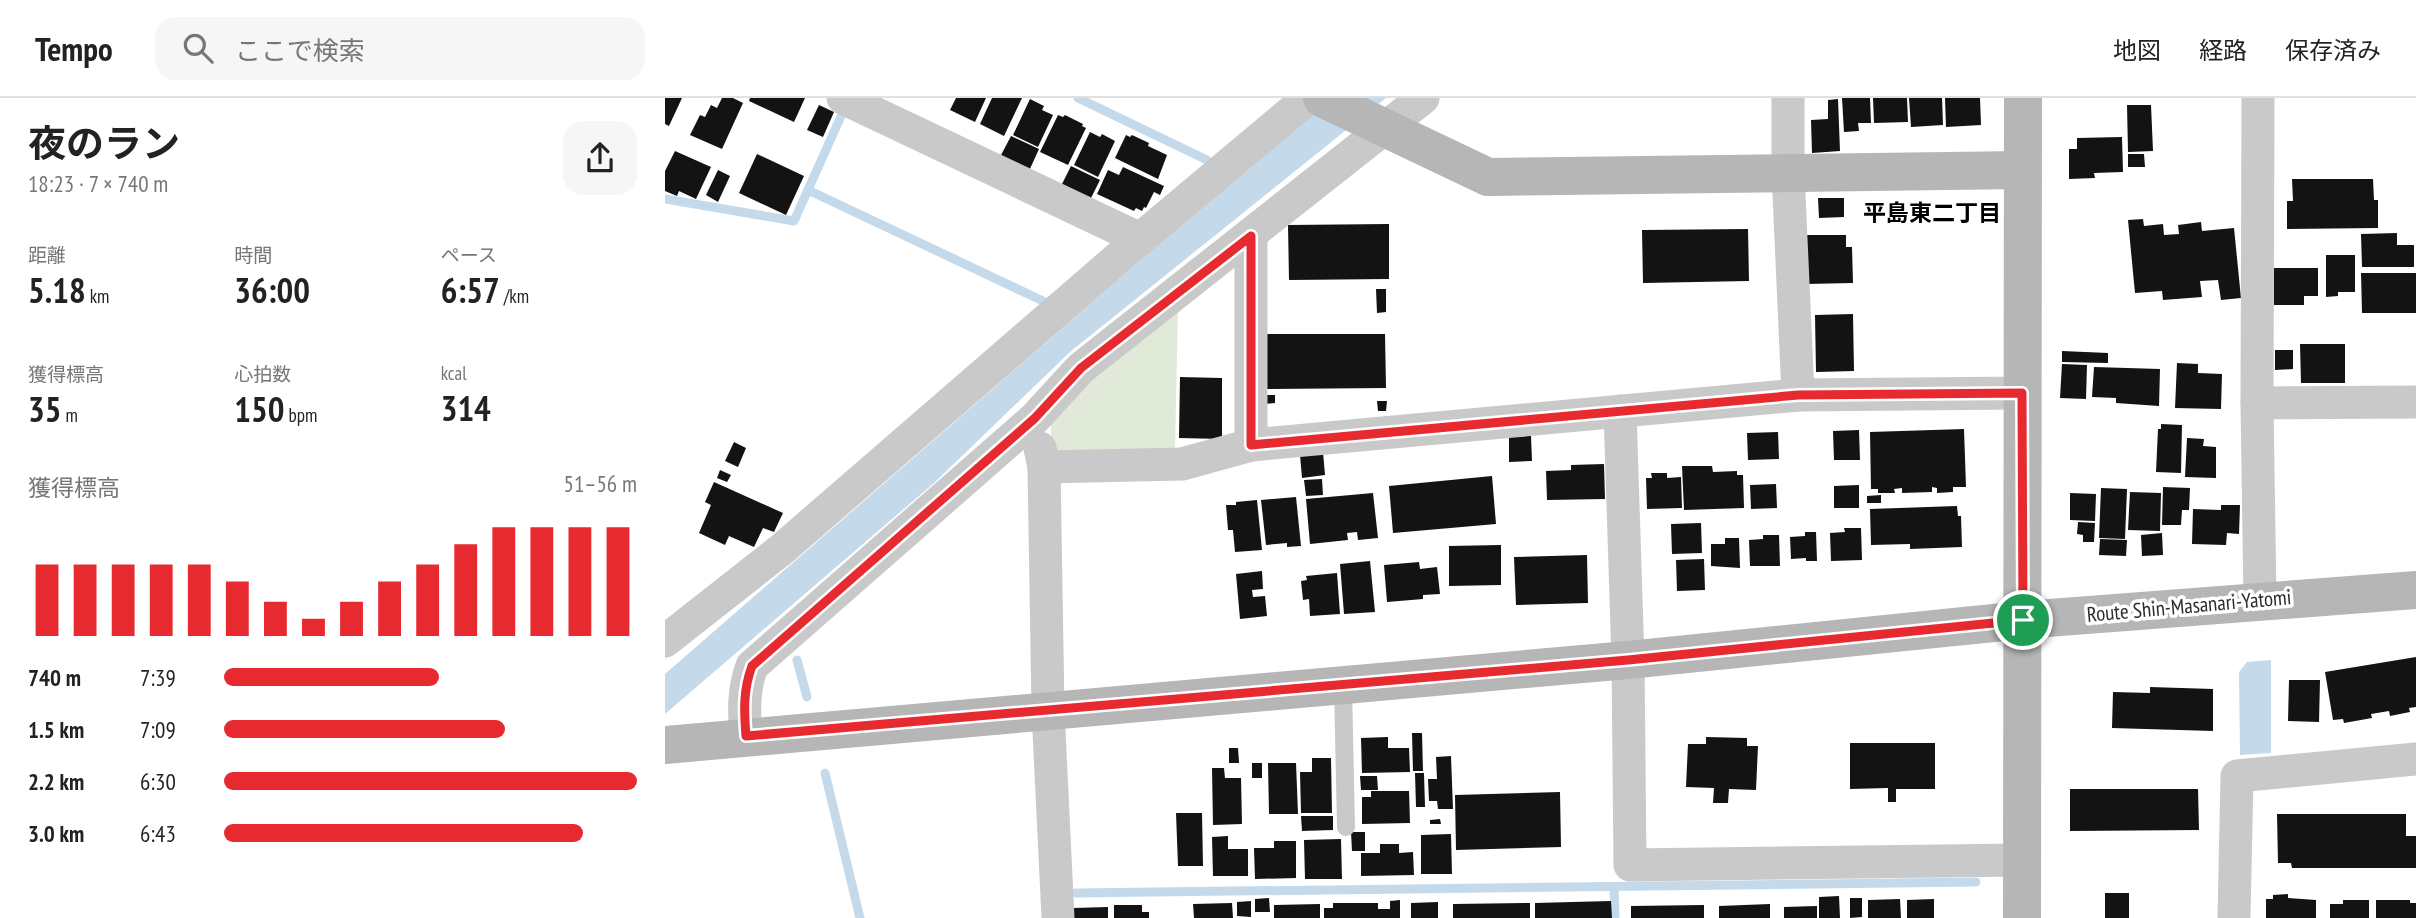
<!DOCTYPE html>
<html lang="ja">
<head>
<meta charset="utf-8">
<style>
	body { margin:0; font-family:"PT Sans Narrow","Noto Sans JP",sans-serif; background:#f6f6f6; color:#222; height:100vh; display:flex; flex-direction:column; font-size:26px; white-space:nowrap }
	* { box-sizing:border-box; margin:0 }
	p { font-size:23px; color:#767676 }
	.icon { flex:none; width:38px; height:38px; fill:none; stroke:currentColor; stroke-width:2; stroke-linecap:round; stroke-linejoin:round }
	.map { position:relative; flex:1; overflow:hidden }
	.side { display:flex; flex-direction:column; background:#fff; width:665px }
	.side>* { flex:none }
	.pin { position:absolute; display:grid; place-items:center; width:60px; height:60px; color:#fff; margin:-30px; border:4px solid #fff; border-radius:50%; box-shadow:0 2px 7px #0007 }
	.round { display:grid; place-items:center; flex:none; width:74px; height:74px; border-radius:21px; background:#f6f6f6 }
	.head { display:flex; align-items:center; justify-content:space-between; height:119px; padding:0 28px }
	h1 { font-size:38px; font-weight:700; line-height:52px }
	.figures { display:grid; grid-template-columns:repeat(3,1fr); gap:10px; height:119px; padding:7px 28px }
	.figures div { display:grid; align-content:center }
	.figures b { font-size:35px; font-weight:700 }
	.figures small { font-size:19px; font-weight:400 }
	.figures p { font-size:19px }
	.chart { height:196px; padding:14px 28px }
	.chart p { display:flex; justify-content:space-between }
	.chart svg { width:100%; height:126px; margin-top:7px; stroke:#e72a30; stroke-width:6 }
	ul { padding:0 28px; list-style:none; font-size:23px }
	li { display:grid; grid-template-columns:112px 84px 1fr; align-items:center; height:52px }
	li i { height:18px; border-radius:9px; background:#e72a30 }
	header { display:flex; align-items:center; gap:42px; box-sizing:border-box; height:98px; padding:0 35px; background:#fff; border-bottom:2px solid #e0e0e0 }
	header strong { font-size:33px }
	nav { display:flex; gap:38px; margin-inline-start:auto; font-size:24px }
	.search { width:490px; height:63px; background:#f6f6f6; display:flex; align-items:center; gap:18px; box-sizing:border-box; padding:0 24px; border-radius:21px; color:#767676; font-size:26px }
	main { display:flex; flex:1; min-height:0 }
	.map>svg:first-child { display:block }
	.green { fill:#e1ead9 }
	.water { fill:#c4daeb }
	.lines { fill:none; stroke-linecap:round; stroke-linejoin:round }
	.stream { stroke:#c4daeb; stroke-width:9 }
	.building { fill:#131313 }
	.lane { stroke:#c9c9c9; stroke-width:18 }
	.street { stroke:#c9c9c9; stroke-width:33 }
	.secondary { stroke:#b6b6b6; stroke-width:38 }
	.route-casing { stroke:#fff; stroke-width:14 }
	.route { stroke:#e72a30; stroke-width:9 }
	.labels { text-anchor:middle; stroke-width:7; stroke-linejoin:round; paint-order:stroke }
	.street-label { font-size:21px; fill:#2c2c2c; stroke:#fff }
	.neighbourhood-label { font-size:23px; font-weight:bold; fill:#000; stroke:#fff }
</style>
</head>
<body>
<header>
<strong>Tempo</strong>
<div class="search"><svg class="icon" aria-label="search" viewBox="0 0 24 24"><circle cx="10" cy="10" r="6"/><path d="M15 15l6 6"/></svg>ここで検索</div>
<nav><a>地図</a><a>経路</a><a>保存済み</a></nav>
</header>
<main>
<section class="side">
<div class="head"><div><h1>夜のラン</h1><p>18:23 · 7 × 740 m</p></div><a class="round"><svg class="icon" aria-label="share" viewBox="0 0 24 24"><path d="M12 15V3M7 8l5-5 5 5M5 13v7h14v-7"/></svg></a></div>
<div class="figures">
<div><p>距離</p><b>5.18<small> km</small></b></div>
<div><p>時間</p><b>36:00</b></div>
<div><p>ペース</p><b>6:57<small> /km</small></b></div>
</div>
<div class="figures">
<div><p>獲得標高</p><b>35<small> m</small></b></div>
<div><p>心拍数</p><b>150<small> bpm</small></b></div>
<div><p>kcal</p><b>314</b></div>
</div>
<div class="chart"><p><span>獲得標高</span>51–56 m</p>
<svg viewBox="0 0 160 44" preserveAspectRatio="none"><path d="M5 44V19M15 44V19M25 44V19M35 44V19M45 44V19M55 44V25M65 44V32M75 44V38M85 44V32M95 44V25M105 44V19M115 44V12M125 44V6M135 44V6M145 44V6M155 44V6"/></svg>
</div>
<ul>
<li><b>740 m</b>7:39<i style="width:52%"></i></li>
<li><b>1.5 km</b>7:09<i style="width:68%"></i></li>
<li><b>2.2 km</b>6:30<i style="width:100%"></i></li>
<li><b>3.0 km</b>6:43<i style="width:87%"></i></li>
</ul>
</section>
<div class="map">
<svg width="1751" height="820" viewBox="0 0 1751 820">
	<rect width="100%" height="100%" fill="#fff"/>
	<!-- green -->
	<polygon class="green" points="513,209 510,355 387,355 385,320 443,258"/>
	<!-- water -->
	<g class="water">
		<polygon points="662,0 721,0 405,254 269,385 0,616 0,576"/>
		<polygon points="1606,562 1606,655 1575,657 1574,574 1582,564"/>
	</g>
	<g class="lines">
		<!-- stream -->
		<g class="stream">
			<polyline points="413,0 542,62"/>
			<polyline points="143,92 378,203"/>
			<polyline points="0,101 129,123 177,16"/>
			<polyline points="132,562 142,599"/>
			<polyline points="160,675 195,820"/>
			<polyline points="949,789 950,820"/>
			<polyline points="411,795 1311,784"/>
		</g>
	</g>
	<!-- building -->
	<g class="building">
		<polygon points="0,0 17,0 4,28 0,26"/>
		<polygon points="57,0 68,0 78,5 57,51 25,37 35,17 40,19 46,7 52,10"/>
		<polygon points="85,0 140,0 129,24 84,3"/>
		<polygon points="291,0 321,0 310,24 285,12"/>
		<polygon points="327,0 357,0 339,38 315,26"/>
		<polygon points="1177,0 1205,0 1206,25 1193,25 1194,33 1179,34"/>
		<polygon points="1208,0 1242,0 1243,24 1209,25"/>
		<polygon points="1244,0 1277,0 1278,27 1246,29"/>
		<polygon points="1280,0 1315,0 1316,27 1281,29"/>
		<polygon points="365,1 379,8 377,12 388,17 373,49 348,37"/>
		<polygon points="1173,1 1175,53 1147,55 1146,22 1163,21 1163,2"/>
		<polygon points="154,7 169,14 158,39 142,32"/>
		<polygon points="1462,7 1486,7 1488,53 1463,54"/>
		<polygon points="393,17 398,19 400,17 418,26 417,28 421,30 403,67 375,54"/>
		<polygon points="425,34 435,39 437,36 450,43 433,79 409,67"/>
		<polygon points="461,37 465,39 467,37 484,45 483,48 502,57 493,81 450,60"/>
		<polygon points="346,38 374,51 364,73 335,59"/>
		<polygon points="1457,39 1458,74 1429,75 1430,80 1404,81 1404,51 1412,51 1412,40"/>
		<polygon points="10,53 46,69 31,101 14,93 12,98 0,93 0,73"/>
		<polygon points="92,56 139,78 121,117 74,95"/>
		<polygon points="1463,56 1479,56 1480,69 1463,69"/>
		<polygon points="406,68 435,82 425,102 396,88"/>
		<polygon points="458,69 499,88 495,97 489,94 481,110 479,109 477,113 471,110 469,113 432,96 443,72 454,77"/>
		<polygon points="53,72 65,78 53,104 41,97"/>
		<polygon points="1627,81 1708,81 1709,102 1713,102 1713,130 1622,131 1622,103 1628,103"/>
		<polygon points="1153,100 1179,100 1179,119 1154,120"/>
		<polygon points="1478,121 1479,128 1498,126 1499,137 1514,136 1513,127 1536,124 1537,133 1569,130 1576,200 1556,202 1553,182 1535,183 1537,199 1498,202 1497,193 1470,195 1463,122"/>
		<polygon points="724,126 724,181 624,182 623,127"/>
		<polygon points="1083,131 1084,183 978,185 977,132"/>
		<polygon points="1732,135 1732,147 1749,147 1749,169 1697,169 1696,136"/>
		<polygon points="1140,137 1181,137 1181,149 1187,149 1188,185 1141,186"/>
		<polygon points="1661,157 1690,157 1690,194 1673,194 1673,198 1661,199"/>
		<polygon points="1609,170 1653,170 1653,198 1639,198 1639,207 1609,207"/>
		<polygon points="1696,175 1751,175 1751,215 1697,215"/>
		<polygon points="711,191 721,191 721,214 712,215"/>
		<polygon points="1188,216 1189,273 1151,274 1150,217"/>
		<polygon points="598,236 720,236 721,290 599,291"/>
		<polygon points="1635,246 1680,246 1680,285 1636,285"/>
		<polygon points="1610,252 1628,252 1628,271 1610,272"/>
		<polygon points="1397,253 1443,255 1443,265 1397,264"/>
		<polygon points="1512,265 1533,266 1533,275 1557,276 1556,311 1510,310"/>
		<polygon points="1397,266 1422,267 1421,301 1395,300"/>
		<polygon points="1429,269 1495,271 1494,308 1451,305 1451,300 1427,299"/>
		<polygon points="515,279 557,280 557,341 514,340"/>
		<polygon points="600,297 610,297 610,305 600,306"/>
		<polygon points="712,303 722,303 721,313 713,313"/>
		<polygon points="1496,326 1517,327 1516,375 1491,374 1493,331 1496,331"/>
		<polygon points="1299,331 1301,389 1288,389 1288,394 1272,395 1272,390 1267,389 1267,394 1237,395 1237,390 1229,391 1230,395 1213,395 1213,391 1206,391 1205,334"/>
		<polygon points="1194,332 1195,362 1169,362 1168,333"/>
		<polygon points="1113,334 1114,361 1083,362 1082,335"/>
		<polygon points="866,338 867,363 844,364 844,339"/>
		<polygon points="1522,340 1539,341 1538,348 1551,349 1551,380 1520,379"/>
		<polygon points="69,344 81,350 73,369 60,363"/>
		<polygon points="658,354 660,377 637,380 635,357"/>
		<polygon points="939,366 940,401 882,402 881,373 906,372 906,367"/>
		<polygon points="1017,368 1047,368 1048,374 1072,373 1072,377 1078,377 1079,410 1019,412"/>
		<polygon points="55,372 66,377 62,384 52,380"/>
		<polygon points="986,375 1002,375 1002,380 1016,379 1017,410 982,411 981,380 987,380"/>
		<polygon points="827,378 831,426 728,435 724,388"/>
		<polygon points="657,381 658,397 641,398 639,382"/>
		<polygon points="49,384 118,415 109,434 98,430 89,449 64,438 60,447 34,435 46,407 40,404"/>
		<polygon points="1111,386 1112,410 1086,411 1085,387"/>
		<polygon points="1194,387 1194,410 1169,410 1169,388"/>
		<polygon points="1498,389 1525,390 1524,412 1517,412 1516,427 1497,427"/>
		<polygon points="1436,390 1462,391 1460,441 1434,440"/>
		<polygon points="1465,394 1496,395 1495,433 1463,432"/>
		<polygon points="708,395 713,440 693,442 692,434 682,435 683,442 645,446 641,401"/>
		<polygon points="1405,395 1431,396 1430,423 1405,422"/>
		<polygon points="1216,397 1216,405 1202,405 1202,398"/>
		<polygon points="631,399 636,448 622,449 622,445 601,447 596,402"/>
		<polygon points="592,402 597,452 570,454 568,432 563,432 561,407 571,407 571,404"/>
		<polygon points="1556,407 1575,407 1574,436 1562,435 1561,447 1527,446 1528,411 1556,412"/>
		<polygon points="1292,408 1293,418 1296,418 1297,449 1245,451 1245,446 1206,447 1205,411"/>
		<polygon points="1413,424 1430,425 1429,444 1418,444 1418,437 1412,436"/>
		<polygon points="1036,425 1037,455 1007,456 1006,426"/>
		<polygon points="1179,430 1196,430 1197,462 1166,463 1165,435 1180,434"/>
		<polygon points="1140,434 1151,434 1152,463 1141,463 1141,460 1126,461 1125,439 1140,438"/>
		<polygon points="1497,435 1498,457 1477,458 1476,437"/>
		<polygon points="1098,437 1114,437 1115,468 1085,468 1084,442 1098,441"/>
		<polygon points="1060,440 1074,440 1075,470 1046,468 1046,446 1060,446"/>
		<polygon points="1435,441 1462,442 1461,458 1434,457"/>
		<polygon points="836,447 836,487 784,488 784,448"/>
		<polygon points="922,457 923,505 851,507 849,459"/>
		<polygon points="1039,461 1040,492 1012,493 1011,462"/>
		<polygon points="705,463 710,514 679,516 675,466"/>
		<polygon points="754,464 755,471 772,469 775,496 758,497 758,501 722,504 719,467"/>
		<polygon points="597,473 598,491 587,492 588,499 600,498 602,518 575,521 571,476"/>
		<polygon points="672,475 675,516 645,518 644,501 638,502 636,483 642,482 641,478"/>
		<polygon points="1751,559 1751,609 1744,610 1745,614 1725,618 1724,613 1706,616 1707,620 1679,625 1678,621 1668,622 1660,574"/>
		<polygon points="1624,582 1655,582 1654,624 1623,623"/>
		<polygon points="1485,589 1548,591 1548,633 1447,630 1448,594 1485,595"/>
		<polygon points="747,635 757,635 758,673 748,673"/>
		<polygon points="723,639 723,650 744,650 745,674 697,675 696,640"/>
		<polygon points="1041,639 1082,640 1082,648 1093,648 1091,692 1064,691 1063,705 1048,705 1049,690 1021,689 1023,646 1041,646"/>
		<polygon points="1185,645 1270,645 1270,691 1231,691 1231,704 1223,704 1223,690 1185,691"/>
		<polygon points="564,650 573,650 574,665 564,665"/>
		<polygon points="786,658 788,711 773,711 772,703 764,703 763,681 772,681 771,659"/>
		<polygon points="647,660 666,660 667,715 636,715 635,674 647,674"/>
		<rect x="587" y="665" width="10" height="15"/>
		<polygon points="603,665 631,665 633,716 604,716"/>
		<polygon points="547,670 559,670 560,680 576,680 577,726 548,727"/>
		<polygon points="750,675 759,675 760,709 751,709"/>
		<polygon points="695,678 712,678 713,692 696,692"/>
		<polygon points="1405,691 1533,691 1534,732 1405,733"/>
		<polygon points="706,693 744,693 745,725 697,726 697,699 706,699"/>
		<polygon points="895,694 896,749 791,752 790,697"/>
		<polygon points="511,715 537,715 538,768 513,768"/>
		<polygon points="1612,716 1741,716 1741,738 1751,738 1751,770 1627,770 1626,765 1613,765"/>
		<polygon points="636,718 668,718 668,732 637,733"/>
		<polygon points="775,721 776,726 765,726 765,722"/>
		<polygon points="686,734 700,734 700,753 687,753"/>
		<polygon points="786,736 787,776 756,776 756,737"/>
		<polygon points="563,738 563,751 583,751 583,778 548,778 547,739"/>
		<polygon points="676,741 677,781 640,781 639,742"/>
		<polygon points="609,743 631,743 631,780 590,781 589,750 609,750"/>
		<polygon points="715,746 734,746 734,755 748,754 749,777 696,778 696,755 715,755"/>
		<rect x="1440" y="795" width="24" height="25"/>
		<polygon points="1623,796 1623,800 1651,802 1651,820 1601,820 1601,801 1608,801 1608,797"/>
		<polygon points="1174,798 1175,820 1154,820 1154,799"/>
		<polygon points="604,800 605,814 590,814 590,801"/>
		<polygon points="1185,800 1197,800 1197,819 1185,820"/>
		<polygon points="1235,801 1236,820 1203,820 1203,802"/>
		<polygon points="1269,801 1269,820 1242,820 1242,802"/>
		<polygon points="735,802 735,820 659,820 659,810 668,810 668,805 713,805 713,811 725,811 725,803"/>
		<polygon points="1678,802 1704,802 1704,820 1665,820 1665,806 1678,806"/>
		<polygon points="1711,802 1745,802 1745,805 1751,805 1751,820 1711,820"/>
		<polygon points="586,803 586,819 572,818 572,804"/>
		<polygon points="946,803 947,820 870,820 870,805"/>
		<polygon points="773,804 773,820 746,820 746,805"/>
		<polygon points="567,805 568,820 529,820 528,806"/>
		<polygon points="865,805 865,820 788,820 788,806"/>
		<polygon points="655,806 655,820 609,820 609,807"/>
		<polygon points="1105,806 1105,820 1054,820 1054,808"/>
		<polygon points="449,807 477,807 477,814 484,814 484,820 449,820"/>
		<polygon points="1039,807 1039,820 966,820 966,808"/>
		<polygon points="1152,808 1152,820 1119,820 1119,809"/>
		<polygon points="443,809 443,820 409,820 408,810"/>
	</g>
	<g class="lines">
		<!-- lane -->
		<polyline class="lane" points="678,588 681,729"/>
		<!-- street -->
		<g class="street">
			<polyline points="178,0 475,141 643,0"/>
			<polyline points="1593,0 1592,305 1595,502"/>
			<polyline points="586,138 586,347"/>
			<polyline points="1133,297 1357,295"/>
			<polyline points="1592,305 1751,304"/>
			<polyline points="955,313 963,562 965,767 1356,762"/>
			<polyline points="375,350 379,369 383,612 393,820"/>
			<polyline points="379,369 517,366 586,347 1133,297 1123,74 1123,0"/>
			<polyline points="0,543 117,451 475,141"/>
			<path d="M81,638c-2,-25 -3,-46 6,-70l283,-248 46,-50 342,-270"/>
			<polyline points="1569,820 1572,678 1751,661"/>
		</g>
		<!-- secondary -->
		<g class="secondary">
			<polyline points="657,0 823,79 1357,72"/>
			<polyline points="0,647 963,562 1358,522 1751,492"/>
			<polyline points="1357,820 1358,0"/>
		</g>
	</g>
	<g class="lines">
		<!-- route casing -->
		<g class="route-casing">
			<path id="route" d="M586,138v209l547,-50 224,-2 1,227 -395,40 -882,76c-2,-25 -3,-46 6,-70l283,-248 46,-50z"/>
		</g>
		<!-- route -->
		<use href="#route" class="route"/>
	</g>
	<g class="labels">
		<!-- street labels -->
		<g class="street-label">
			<text transform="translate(1524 508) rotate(-5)" y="7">Route Shin-Masanari-Yatomi</text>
		</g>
		<!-- neighbourhood labels -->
		<g class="neighbourhood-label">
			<text x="1267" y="123">平島東二丁目</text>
		</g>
	</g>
</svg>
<div class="pin" style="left:1358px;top:522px;background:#1e9e55"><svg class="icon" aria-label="arrive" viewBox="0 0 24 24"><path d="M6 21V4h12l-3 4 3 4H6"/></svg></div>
</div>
</main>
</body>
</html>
